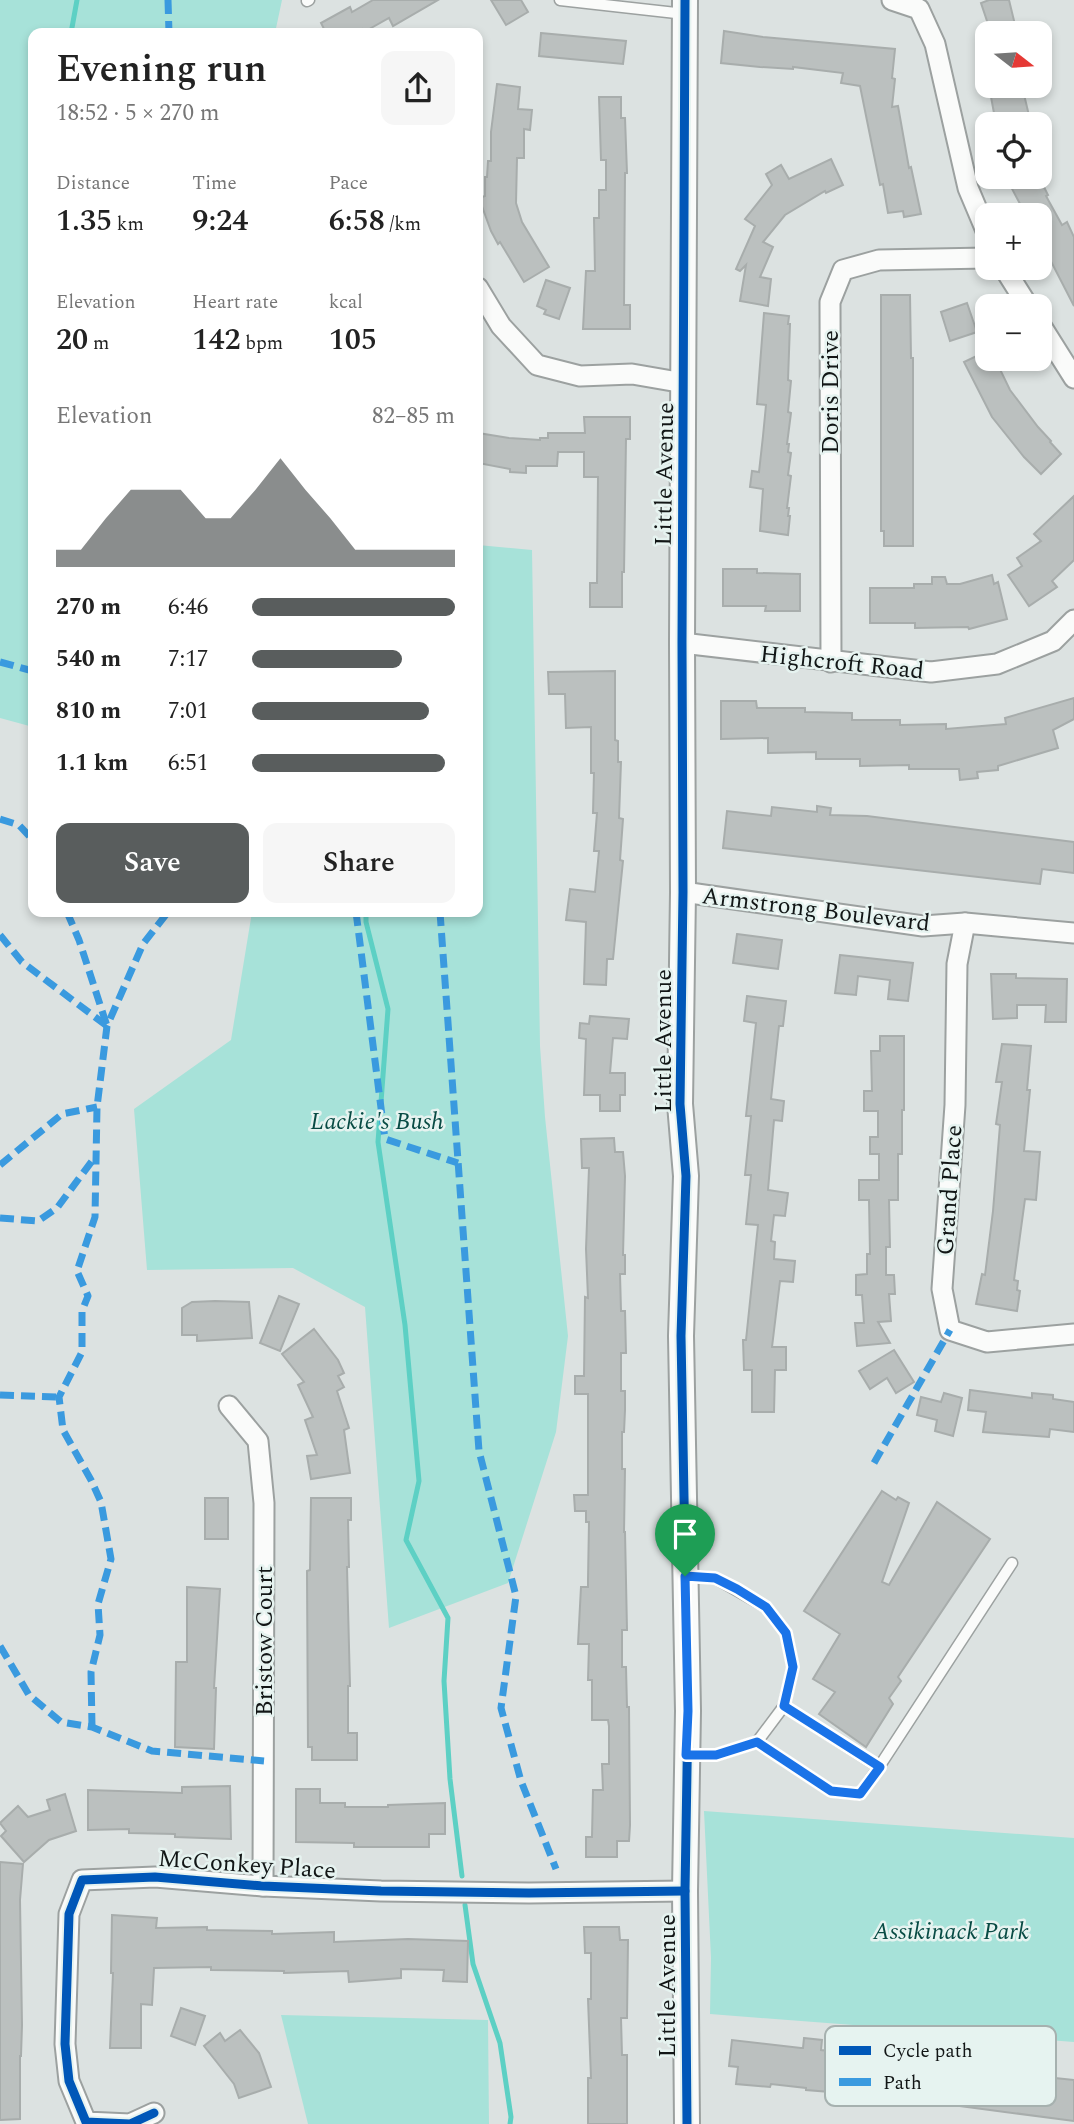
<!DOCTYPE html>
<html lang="en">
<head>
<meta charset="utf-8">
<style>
	body { margin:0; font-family:Spectral,serif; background:#f6f6f6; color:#222; height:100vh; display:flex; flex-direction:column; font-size:26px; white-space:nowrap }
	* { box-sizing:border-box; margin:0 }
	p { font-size:23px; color:#767676 }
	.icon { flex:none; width:38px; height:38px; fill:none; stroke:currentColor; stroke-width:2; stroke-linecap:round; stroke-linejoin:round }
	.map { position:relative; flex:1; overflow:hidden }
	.side { position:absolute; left:28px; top:28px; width:455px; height:889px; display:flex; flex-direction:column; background:#fff; border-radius:14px; box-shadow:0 4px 10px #0003 }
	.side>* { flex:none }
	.needle { width:46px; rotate:107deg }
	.fabs { position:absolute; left:975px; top:21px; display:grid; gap:14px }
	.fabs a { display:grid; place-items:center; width:77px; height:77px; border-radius:14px; background:#fff; box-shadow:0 4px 10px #0003; font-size:35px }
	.pin { position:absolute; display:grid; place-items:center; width:60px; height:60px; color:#fff; margin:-72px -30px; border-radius:50% 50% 50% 0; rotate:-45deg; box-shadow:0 0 7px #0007 }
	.pin .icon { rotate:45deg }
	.round { display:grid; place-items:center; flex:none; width:74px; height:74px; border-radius:14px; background:#f6f6f6 }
	.head { display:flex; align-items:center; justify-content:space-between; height:119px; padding:0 28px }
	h1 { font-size:38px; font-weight:600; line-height:52px }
	.figures { display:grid; grid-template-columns:repeat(3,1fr); gap:10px; height:119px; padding:7px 28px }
	.figures div { display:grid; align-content:center }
	.figures b { font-size:30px; font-weight:600 }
	.figures small { font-size:19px; font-weight:400 }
	.figures p { font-size:19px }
	.chart { height:196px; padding:14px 28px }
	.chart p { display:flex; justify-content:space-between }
	.chart svg { width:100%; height:126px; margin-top:7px; fill:#595d5d; opacity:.7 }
	.primary-button { display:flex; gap:14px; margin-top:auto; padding:14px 28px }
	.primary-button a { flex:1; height:80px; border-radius:14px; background:#595d5d; color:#fff; font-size:28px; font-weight:600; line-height:80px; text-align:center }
	.primary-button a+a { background:#f6f6f6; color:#222 }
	ul { padding:0 28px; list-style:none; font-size:23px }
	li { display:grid; grid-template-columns:112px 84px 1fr; align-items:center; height:52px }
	li i { height:18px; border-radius:9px; background:#595d5d }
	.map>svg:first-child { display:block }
	.green { fill:#a7e2d9 }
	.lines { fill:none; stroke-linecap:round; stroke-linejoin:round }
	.stream { stroke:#5dd0c4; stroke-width:5 }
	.building { fill:#bbc0bf; stroke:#a8adac; stroke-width:2 }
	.service-casing { stroke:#9ca1a0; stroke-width:13 }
	.minor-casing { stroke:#9ca1a0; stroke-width:23 }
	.tertiary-casing { stroke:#9ca1a0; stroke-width:28 }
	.service { stroke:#fafbfa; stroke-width:10 }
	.minor { stroke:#fafbfa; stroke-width:19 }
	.tertiary { stroke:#fafbfa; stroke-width:24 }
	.quiet { stroke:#3a9adf; stroke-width:7; stroke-dasharray:14 7; stroke-linecap:butt }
	.cycleway-casing { stroke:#e6f3f0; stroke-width:13 }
	.cycleway { stroke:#0057b8; stroke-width:9 }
	.route-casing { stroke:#fff; stroke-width:14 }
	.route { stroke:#1a73e8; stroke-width:9 }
	.labels { text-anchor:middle; stroke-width:5; stroke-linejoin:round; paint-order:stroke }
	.street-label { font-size:24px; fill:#121616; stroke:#e6f3f0 }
	.park-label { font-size:24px; font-style:italic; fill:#084b44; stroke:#e6f3f0 }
	.key { fill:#e6f3f0; stroke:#a6b1af; stroke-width:2 }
	.key-label { font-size:19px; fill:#121616 }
</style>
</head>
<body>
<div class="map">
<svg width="1074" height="2124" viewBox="0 0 1074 2124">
	<rect width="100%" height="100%" fill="#dce2e1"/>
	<!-- green -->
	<g class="green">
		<polygon points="0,0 282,0 275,33 33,33 33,727 0,718"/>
		<polygon points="478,545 532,550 540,1046 545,1117 568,1336 556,1432 508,1583 389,1628 365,1307 293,1268 147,1270 134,1109 231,1040 252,912 478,912"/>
		<polygon points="704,1811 1074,1838 1074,2042 710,2014 711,1958"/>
		<polygon points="281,2015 488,2020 489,2124 308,2124"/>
	</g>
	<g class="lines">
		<!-- stream -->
		<g class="stream">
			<polyline points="71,33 77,0"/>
			<polyline points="366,912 366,922 388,1009 378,1142 405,1325 419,1481 406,1540 448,1618 444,1681 450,1779 462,1876"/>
			<polyline points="465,1905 473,1964 500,2043 511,2117 510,2124"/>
		</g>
	</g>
	<!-- building -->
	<g class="building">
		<polygon points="373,0 438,0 393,26 389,18 364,32 362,29 354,33 326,33 321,23 350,7 352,12"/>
		<polygon points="491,0 521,0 528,12 506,25"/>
		<polygon points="989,0 1009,0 1017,33 988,33 987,21 981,3"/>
		<polygon points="724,31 763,37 895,49 892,78 895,79 892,107 898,106 909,168 911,167 921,214 904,217 903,211 888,213 883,184 880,185 860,86 841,83 843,73 793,67 793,69 760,67 721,63"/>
		<polygon points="541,33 626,41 623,64 539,56"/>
		<polygon points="497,84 520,87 518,109 532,110 530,130 524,129 524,158 517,158 516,203 522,222 549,267 524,282 500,242 498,244 491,231 479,198 485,196 485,177 487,177 488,161 491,161 491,132"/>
		<polygon points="989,86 1022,86 1031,124 996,124"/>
		<polygon points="599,97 621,97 621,118 625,118 627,173 625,173 624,305 630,305 630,329 583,329 586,271 595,271 594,218 599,218 599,190 606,190 606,160 601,160"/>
		<polygon points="831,159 843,185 826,193 825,191 785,215 763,242 773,247 760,277 771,279 768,306 740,301 746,265 740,271 736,269 755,226 745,219 772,185 766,174 781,165 789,179"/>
		<polygon points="1025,177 1039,177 1048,195 1046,196 1062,225 1067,222 1074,237 1074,306 1040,240 1040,215 1026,215 1010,185"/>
		<polygon points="546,280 570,288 559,319 544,314 546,310 537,306"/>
		<polygon points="881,295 910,295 911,358 913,358 913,546 884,546 884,531 881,531"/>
		<polygon points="967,303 977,332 950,341 941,312"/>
		<polygon points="764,313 789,316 788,324 790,324 788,380 791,381 788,412 791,413 787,444 789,444 788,452 791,453 788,475 791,476 787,508 789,508 788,516 790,516 788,535 760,531 763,489 750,487 752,471 759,472 763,436 766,405 757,404"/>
		<polygon points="987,351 987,359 995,359 1010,390 1038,427 1051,441 1050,442 1061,454 1041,474 1024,457 992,417 964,362"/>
		<polygon points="584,417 630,417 630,439 626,439 624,572 622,572 622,607 590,607 590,583 597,583 598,477 584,477 584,452 558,452 557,466 526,466 526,473 510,472 510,469 478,463 478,433 509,438 540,440 540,438 548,438 548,433 585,433"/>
		<polygon points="1074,496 1074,560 1052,581 1057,587 1029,606 1008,575 1022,566 1017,558 1041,541 1034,534"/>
		<polygon points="723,569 757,569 757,573 800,574 800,611 765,611 766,606 723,606"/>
		<polygon points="992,575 994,584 998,582 1007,619 969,629 968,627 915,628 915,623 870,623 870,588 914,588 914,584 932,584 932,577 945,577 947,584 960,584"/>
		<polygon points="615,671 615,740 618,741 618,762 621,762 619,818 623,819 620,860 623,861 613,959 607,959 606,985 584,984 586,922 566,920 570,889 595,892 599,851 594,851 597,813 593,813 594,773 591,773 591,727 566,728 565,694 549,694 548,672"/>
		<polygon points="1074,698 1074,719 1053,730 1058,748 998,766 998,770 977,772 978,778 960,780 959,769 909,769 909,765 860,766 860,759 816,759 816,752 768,753 768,738 721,739 721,701 756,701 757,708 805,708 805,712 852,713 852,720 900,720 900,725 946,724 946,729 1006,724 1005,718"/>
		<polygon points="817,806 831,808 830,815 867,816 1074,842 1074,873 1042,869 1040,884 723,848 727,811 771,816 772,807 817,812"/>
		<polygon points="737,934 782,940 778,969 733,963"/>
		<polygon points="840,955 913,963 908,1001 888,999 890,980 858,976 856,995 835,993"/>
		<polygon points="991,974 1016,974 1016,978 1067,979 1066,1022 1045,1022 1046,1005 1017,1005 1017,1018 993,1019"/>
		<polygon points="747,996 786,1001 783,1026 779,1026 771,1099 784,1101 782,1121 774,1120 768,1190 788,1193 785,1216 774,1215 771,1241 775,1242 774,1259 795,1261 793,1282 780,1281 772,1347 786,1347 786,1370 775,1370 774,1412 752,1412 752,1370 744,1370 743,1340 746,1340 758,1225 746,1224 751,1175 745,1175 751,1116 746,1116 756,1023 744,1021"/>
		<polygon points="590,1016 629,1019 627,1039 613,1038 610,1073 625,1073 625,1095 620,1095 620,1111 600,1111 600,1095 584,1095 586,1039 579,1038 580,1023 589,1024"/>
		<polygon points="880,1036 904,1036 904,1110 902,1110 902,1154 898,1154 898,1200 889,1200 890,1247 886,1247 886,1275 894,1275 895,1294 889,1294 891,1321 878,1322 890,1343 857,1346 855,1323 864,1323 862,1295 856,1295 856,1275 867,1274 867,1254 870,1254 869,1200 859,1200 859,1180 879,1180 879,1154 870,1154 870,1137 878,1137 878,1111 864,1111 864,1091 872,1091 871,1051 880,1051"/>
		<polygon points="1002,1044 1031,1046 1027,1090 1030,1090 1024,1151 1040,1152 1036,1200 1025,1199 1014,1280 1018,1281 1017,1290 1020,1291 1017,1311 976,1304 982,1274 985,1275 993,1211 1000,1125 996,1124 1002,1082 996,1082"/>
		<polygon points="614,1138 615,1152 623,1152 625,1176 623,1255 625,1255 625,1274 620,1274 621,1311 625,1311 626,1353 621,1353 621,1391 625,1391 625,1410 624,1432 622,1432 622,1469 625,1469 624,1532 625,1532 627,1630 622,1630 622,1667 626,1667 627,1707 629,1707 630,1825 629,1841 617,1841 617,1857 586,1857 586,1837 592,1837 593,1790 603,1790 602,1764 609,1764 609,1726 608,1720 592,1720 592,1680 588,1680 589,1644 578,1644 581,1587 588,1587 588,1580 589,1522 586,1522 586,1511 575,1511 574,1495 588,1495 588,1394 575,1394 575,1376 584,1376 585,1297 588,1298 586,1249 589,1168 582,1168 581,1139"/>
		<polygon points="279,1296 299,1304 280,1351 260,1343"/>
		<polygon points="215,1301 249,1302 252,1338 197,1341 197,1335 182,1335 182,1308 192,1302"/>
		<polygon points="314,1329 338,1360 344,1373 338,1376 344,1387 337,1391 349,1428 344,1430 350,1473 311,1479 307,1456 317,1455 305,1420 313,1417 298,1385 304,1382 282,1354"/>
		<polygon points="894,1350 914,1382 896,1393 887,1378 870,1389 859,1371"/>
		<polygon points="970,1390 1032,1398 1032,1393 1053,1395 1053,1399 1074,1402 1074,1432 1050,1429 1049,1437 983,1432 986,1412 968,1410"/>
		<polygon points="944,1393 962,1398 953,1436 935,1431 937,1420 917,1415 921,1397 941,1402"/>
		<polygon points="882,1491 896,1500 898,1497 909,1503 882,1582 889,1585 937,1502 990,1539 898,1677 901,1681 889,1698 893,1704 866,1747 819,1714 835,1692 813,1679 840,1634 804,1611"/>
		<rect x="205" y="1498" width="23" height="41"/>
		<polygon points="311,1498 351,1498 351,1520 348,1520 349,1567 347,1567 350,1686 348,1686 348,1733 357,1733 357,1760 312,1760 312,1747 308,1747 307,1571 310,1570"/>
		<polygon points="187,1587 220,1589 214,1688 216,1688 214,1749 175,1747 176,1662 187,1662"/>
		<polygon points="230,1786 231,1839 175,1837 175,1834 129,1833 129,1829 88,1830 88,1790 182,1793 182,1787"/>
		<polygon points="296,1789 320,1789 320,1803 345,1803 345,1807 388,1807 388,1805 445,1803 445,1834 429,1834 429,1847 354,1847 354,1843 296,1842"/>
		<polygon points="65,1794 76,1831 49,1840 24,1862 1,1836 6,1831 0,1823 18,1806 28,1817 50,1810 47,1800"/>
		<polygon points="0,1862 23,1864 20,1900 22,2025 21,2056 20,2056 20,2119 0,2120"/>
		<polygon points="112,1915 157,1918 156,1928 207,1927 207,1930 272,1931 272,1934 334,1932 334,1942 408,1939 468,1941 467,1982 443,1981 444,1970 401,1969 401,1978 349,1982 348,1971 284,1973 284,1971 211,1970 211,1967 154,1968 152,2005 141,2004 141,2048 110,2048 113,1973 111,1973"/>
		<polygon points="584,1927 619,1927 620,1940 628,1940 627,2018 621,2018 622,2055 627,2055 627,2124 588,2124 588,2078 591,2078 588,1999 591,1999 591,1953 585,1953"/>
		<polygon points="181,2008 205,2016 195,2045 171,2036"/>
		<polygon points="240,2030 259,2053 271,2087 239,2098 234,2084 204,2046 220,2033 225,2041"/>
		<polygon points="804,2038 822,2040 821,2050 857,2054 858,2048 910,2054 909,2060 917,2062 965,2064 965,2067 1015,2074 1016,2066 1036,2067 1036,2076 1074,2080 1074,2121 937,2103 855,2097 855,2094 806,2090 806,2088 771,2084 770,2087 736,2084 738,2067 729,2066 732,2040 801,2048 803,2048"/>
	</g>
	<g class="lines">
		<!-- service casing -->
		<g class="service-casing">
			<g id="service">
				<polyline points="560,0 685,14"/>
				<polyline points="307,1 309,0"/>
				<polyline points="686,1576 715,1578 766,1607 786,1633 793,1667 784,1706 757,1742 716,1755 689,1755"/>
				<polyline points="757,1742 831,1791 860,1794 879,1767 784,1706"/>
				<polyline points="879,1767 1012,1563"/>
			</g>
		</g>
		<!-- minor casing -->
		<g class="minor-casing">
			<g id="minor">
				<polyline points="892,0 919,9 935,44 968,188 987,233"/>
				<polyline points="1004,268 1028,306"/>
				<polyline points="478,288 501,326 537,365 580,376 632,374 684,383"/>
				<polyline points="1040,324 1074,378"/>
				<polyline points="682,643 931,672 997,664 1053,641 1074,620"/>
				<polyline points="831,662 830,302 843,270 879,260 987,258"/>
				<polyline points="683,892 923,926 965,923 1074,933"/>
				<polyline points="965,923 957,964 955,1105 942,1289 950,1330 987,1342 1074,1334"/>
				<polyline points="229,1406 258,1441 264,1503 263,1886"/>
				<polyline points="154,2113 130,2124 86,2122 69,2081 65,2044 69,1914 82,1880 155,1877 263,1886 381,1891 529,1893 685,1891"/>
			</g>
		</g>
		<!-- tertiary casing -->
		<g class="tertiary-casing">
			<polyline id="tertiary" points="685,0 682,643 683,892 680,1104 686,1176 681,1336 688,1711 685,1891 687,2124"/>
		</g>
		<!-- service -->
		<use href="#service" class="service"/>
		<!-- minor -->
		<use href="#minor" class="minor"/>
		<!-- tertiary -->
		<use href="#tertiary" class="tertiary"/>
		<!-- quiet -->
		<g class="quiet">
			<polyline points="168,0 169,33"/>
			<polyline points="0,662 33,671"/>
			<polyline points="0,819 19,825 33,840"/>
			<polyline points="67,912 79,940 107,1026"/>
			<polyline points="356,912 385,1139 458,1163"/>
			<polyline points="440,912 479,1451 516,1596 501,1708 521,1781 556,1869"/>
			<polyline points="0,935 22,962 107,1026"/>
			<polyline points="0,1165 62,1114 97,1107"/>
			<polyline points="0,1218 38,1221 57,1208 95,1157"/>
			<polyline points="0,1395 59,1397"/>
			<polyline points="874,1463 950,1330"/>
			<polyline points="0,1646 29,1695 61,1722 92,1727 152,1751 264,1761"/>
			<polyline points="92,1727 91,1672 100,1635 98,1604 111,1559 101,1502 91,1480 63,1430 59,1397 82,1352 82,1311 88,1296 77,1271 95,1217 97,1107 107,1026 143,944 168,912"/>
		</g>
		<!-- cycleway casing -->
		<g class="cycleway-casing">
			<g id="cycleway">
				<polyline points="685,0 682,643 683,892 680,1104 686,1176 681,1336 688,1711 685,1891 687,2124"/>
				<polyline points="154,2113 130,2124 86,2122 69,2081 65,2044 69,1914 82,1880 155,1877 263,1886 381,1891 529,1893 685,1891"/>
			</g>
		</g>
		<!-- cycleway -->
		<use href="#cycleway" class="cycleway"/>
	</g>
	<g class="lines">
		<!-- route casing -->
		<g class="route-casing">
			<polygon id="route" points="685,1576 715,1578 737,1589 766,1607 786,1633 793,1667 784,1706 880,1767 860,1794 831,1791 757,1742 716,1755 686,1755 688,1711"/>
		</g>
		<!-- route -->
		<use href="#route" class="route"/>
	</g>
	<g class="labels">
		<!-- street labels -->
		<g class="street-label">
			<text transform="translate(830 392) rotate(-90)" y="8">Doris Drive</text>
			<text transform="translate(664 474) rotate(-89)" y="8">Little Avenue</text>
			<text transform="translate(842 662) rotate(6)" y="8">Highcroft Road</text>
			<text transform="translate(816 909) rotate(7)" y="8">Armstrong Boulevard</text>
			<text transform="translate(663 1041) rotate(-90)" y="8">Little Avenue</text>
			<text transform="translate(949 1190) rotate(-86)" y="8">Grand Place</text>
			<text transform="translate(264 1641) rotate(-90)" y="8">Bristow Court</text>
			<text transform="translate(247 1864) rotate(4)" y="8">McConkey Place</text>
			<text transform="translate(667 1986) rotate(-90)" y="8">Little Avenue</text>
		</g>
		<!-- park labels -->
		<g class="park-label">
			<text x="377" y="1129">Lackie's Bush</text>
			<text x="951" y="1939">Assikinack Park</text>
		</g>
	</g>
	<!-- legend -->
	<rect x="825" y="2026" width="231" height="80" rx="10" class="key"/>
	<rect x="839" y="2046" width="32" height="9" fill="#0057b8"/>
	<rect x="839" y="2078" width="32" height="8" fill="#3a9adf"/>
	<g class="key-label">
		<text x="883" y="2057">Cycle path</text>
		<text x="883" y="2089">Path</text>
	</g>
</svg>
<div class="fabs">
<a><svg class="needle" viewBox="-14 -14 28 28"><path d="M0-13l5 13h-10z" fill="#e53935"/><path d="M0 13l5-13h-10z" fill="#767676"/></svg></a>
<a><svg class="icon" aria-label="locate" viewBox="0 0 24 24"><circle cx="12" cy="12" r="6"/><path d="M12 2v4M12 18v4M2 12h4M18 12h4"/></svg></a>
<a>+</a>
<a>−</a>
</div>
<div class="pin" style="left:685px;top:1576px;background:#1e9e55"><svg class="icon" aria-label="arrive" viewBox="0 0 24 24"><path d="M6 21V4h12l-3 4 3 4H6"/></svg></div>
<section class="side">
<div class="head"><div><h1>Evening run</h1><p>18:52 · 5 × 270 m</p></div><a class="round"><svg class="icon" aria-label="share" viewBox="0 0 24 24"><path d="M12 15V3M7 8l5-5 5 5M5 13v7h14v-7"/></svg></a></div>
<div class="figures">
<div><p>Distance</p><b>1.35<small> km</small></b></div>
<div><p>Time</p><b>9:24</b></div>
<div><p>Pace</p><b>6:58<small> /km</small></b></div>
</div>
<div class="figures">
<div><p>Elevation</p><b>20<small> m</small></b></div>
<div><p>Heart rate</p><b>142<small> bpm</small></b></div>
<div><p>kcal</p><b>105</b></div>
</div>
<div class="chart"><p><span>Elevation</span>82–85 m</p>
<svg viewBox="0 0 160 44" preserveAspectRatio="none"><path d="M0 44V38L10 38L20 27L30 17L40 17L50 17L60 27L70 27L80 17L90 6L100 17L110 27L120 38L130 38L140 38L150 38L160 38V44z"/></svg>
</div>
<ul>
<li><b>270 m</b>6:46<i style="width:100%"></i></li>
<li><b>540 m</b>7:17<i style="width:74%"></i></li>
<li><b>810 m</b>7:01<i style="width:87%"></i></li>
<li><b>1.1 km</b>6:51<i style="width:95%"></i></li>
</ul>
<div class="primary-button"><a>Save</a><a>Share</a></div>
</section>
</div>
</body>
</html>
